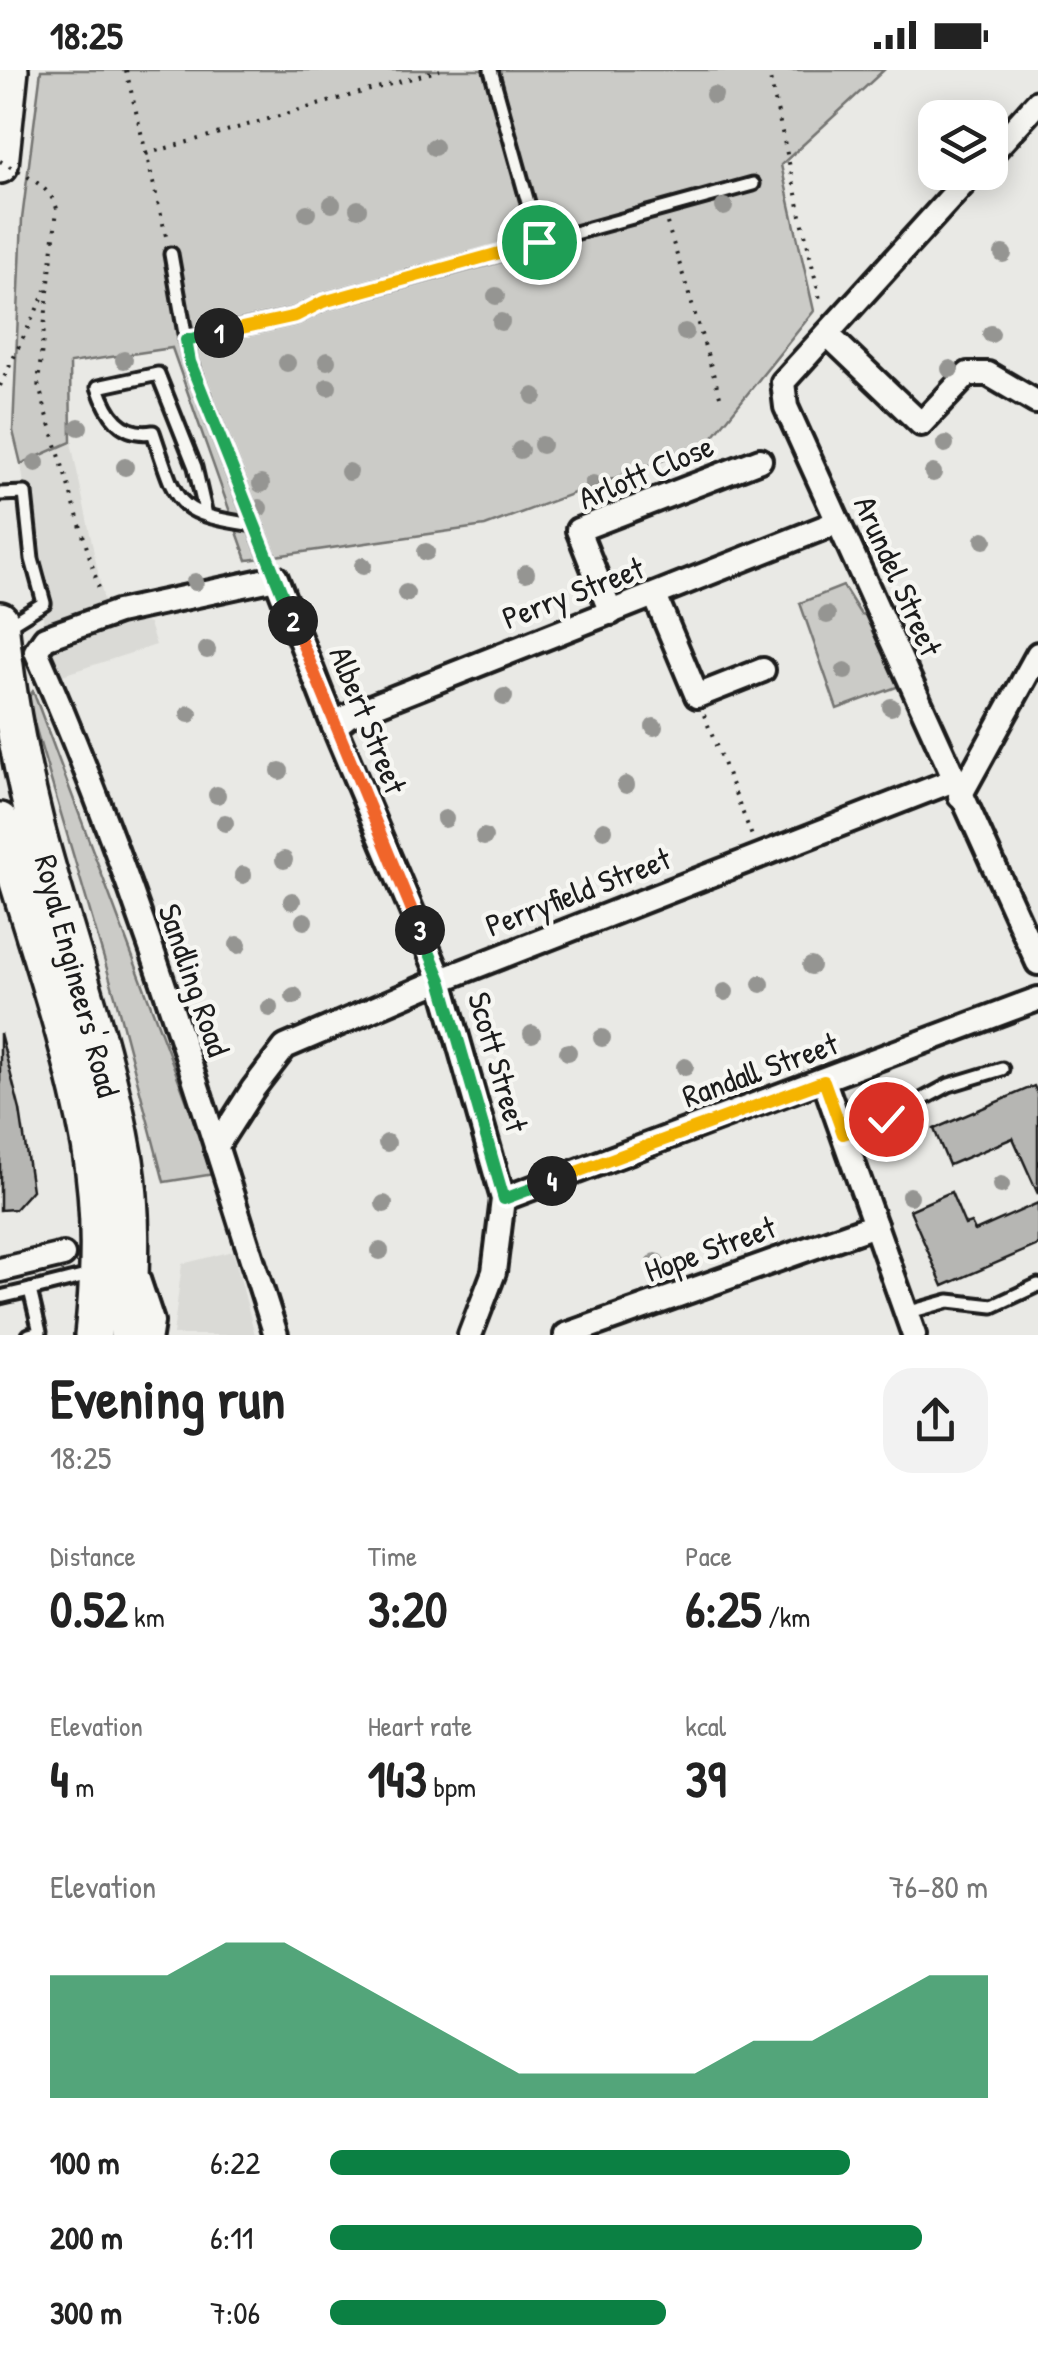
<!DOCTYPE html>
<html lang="en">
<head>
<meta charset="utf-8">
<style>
	body { margin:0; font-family:"Patrick Hand",sans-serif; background:#f2f2f2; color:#222; height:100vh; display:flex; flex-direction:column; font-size:38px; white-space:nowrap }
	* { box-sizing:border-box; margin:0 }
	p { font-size:32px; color:#767676 }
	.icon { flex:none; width:55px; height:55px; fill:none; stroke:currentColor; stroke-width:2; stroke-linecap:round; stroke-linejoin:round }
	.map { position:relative; height:1265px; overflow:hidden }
	.drawer { display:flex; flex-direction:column; background:#fff; flex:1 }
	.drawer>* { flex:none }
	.tools { position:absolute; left:918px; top:30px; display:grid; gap:20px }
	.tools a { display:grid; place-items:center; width:90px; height:90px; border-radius:20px; background:#fff; box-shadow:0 5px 25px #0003; font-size:50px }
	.pin { position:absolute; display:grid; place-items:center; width:85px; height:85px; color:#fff; margin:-42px; border:5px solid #fff; border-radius:50%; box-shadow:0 2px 10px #0007 }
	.km { position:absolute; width:50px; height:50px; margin:-25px; border-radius:50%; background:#222; color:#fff; font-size:28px; line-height:50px; text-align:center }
	.round { display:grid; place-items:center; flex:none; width:105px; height:105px; border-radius:30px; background:#f2f2f2 }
	.head { display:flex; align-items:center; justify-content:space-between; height:170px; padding:0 50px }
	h1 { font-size:55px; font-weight:700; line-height:75px }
	.figures { display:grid; grid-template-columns:repeat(3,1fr); gap:15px; height:170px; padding:10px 50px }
	.figures div { display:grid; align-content:center }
	.figures b { font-size:50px; font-weight:700 }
	.figures small { font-size:28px; font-weight:400 }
	.figures p { font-size:28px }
	.chart { height:280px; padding:20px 50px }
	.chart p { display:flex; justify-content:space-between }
	.chart svg { width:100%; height:180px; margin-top:10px; fill:#0b8043; opacity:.7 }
	ul { padding:0 50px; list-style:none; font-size:32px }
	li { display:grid; grid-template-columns:160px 120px 1fr; align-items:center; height:75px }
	li i { height:25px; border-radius:12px; background:#0b8043 }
	.status { display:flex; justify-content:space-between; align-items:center; height:70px; padding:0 50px; background:#fff; direction:ltr }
	.status svg { height:28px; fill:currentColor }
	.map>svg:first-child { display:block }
	.built { fill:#dadad6 }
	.green { fill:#cbcbc7; stroke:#747472; stroke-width:2.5 }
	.building { fill:#b6b6b3; stroke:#1c1c1c; stroke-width:2.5 }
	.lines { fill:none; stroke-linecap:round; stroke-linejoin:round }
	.service-casing { stroke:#1c1c1c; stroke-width:19 }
	.minor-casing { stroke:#1c1c1c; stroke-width:30 }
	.secondary-casing { stroke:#1c1c1c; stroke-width:38 }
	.trunk-casing { stroke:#1c1c1c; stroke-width:42 }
	.path { stroke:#1c1c1c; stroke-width:4; stroke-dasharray:2.5 8; stroke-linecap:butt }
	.service { stroke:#f6f6f2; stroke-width:11 }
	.minor { stroke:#f6f6f2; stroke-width:22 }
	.secondary { stroke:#f6f6f2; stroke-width:30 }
	.trunk { stroke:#f6f6f2; stroke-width:35 }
	.path-bridge { stroke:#1c1c1c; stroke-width:4; stroke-dasharray:2.5 8; stroke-linecap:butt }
	.tree { fill:#959592 }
	.split-1-casing { stroke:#fff; stroke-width:20 }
	.split-2-casing { stroke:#fff; stroke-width:20 }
	.split-3-casing { stroke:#fff; stroke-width:20 }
	.split-4-casing { stroke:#fff; stroke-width:20 }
	.split-5-casing { stroke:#fff; stroke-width:20 }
	.split-1 { stroke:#f5b400; stroke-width:12 }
	.split-2 { stroke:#22a559; stroke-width:12 }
	.split-3 { stroke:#f0652b; stroke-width:12 }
	.split-4 { stroke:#22a559; stroke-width:12 }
	.split-5 { stroke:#f5b400; stroke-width:12 }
	.labels { text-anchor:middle; stroke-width:9; stroke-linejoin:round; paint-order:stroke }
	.street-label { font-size:32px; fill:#1c1c1c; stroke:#f6f6f2 }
</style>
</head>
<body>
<div class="status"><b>18:25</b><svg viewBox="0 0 49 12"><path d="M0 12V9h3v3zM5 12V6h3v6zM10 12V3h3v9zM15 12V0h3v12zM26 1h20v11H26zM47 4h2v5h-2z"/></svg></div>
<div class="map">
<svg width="1038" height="1265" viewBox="0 0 1038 1265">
	<rect width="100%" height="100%" fill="#e9e9e5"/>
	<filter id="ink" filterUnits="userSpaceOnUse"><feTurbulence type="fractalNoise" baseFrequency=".01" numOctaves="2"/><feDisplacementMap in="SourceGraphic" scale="20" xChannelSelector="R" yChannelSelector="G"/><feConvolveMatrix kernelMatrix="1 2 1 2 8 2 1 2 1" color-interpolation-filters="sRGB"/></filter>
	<g filter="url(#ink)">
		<!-- built -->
		<g class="built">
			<polygon points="71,372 106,541 149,554 156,575 59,606 48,582 21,394"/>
			<polygon points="233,1181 255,1265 173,1265 182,1194"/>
		</g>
		<!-- green -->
		<g class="green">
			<polygon points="41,0 884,0 781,95 814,241 707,374 485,456 247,490 172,278 70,293 71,372 21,394 13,361 22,149"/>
			<polygon points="843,516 861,545 867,542 902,615 837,639 800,533"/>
			<polygon points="33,621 214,1104 164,1112 115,926 27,629"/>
		</g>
		<!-- building -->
		<g class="building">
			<polygon points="0,963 20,1040 32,1120 15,1139 0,1140"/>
			<polygon points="1034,1016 1038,1024 1038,1124 1013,1068 949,1095 934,1059"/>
			<polygon points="951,1122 965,1155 971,1153 975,1161 1038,1133 1038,1175 943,1216 910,1140"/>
		</g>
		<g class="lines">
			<!-- service casing -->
			<g class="service-casing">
				<g id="service">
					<polyline points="491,0 539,172"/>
					<polyline points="171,184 190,292 267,486"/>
					<polyline points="186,270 296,246 323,232 753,114"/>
					<polyline points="0,424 25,423 32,489 44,533 7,556"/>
					<path d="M206,445l-11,-48 -37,-93 -60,13c9,27 23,50 55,45 25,73 19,81 101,93"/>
					<polyline points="843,1064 886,1049 949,1015 1002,999"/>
					<polyline points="30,1220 94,1204"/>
					<polyline points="0,1227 30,1220 40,1262 29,1265"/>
					<polyline points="906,1243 949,1231 993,1236 1038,1215"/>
				</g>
			</g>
			<!-- minor casing -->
			<g class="minor-casing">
				<g id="minor">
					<polyline points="990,85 1038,32"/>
					<polyline points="974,102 783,312 786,337 1038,893"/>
					<polyline points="827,264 921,354 968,304 988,304 1036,332"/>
					<polyline points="655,526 697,626 763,600"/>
					<polyline points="611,543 578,460 760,390"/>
					<polyline points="334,657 348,646 838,452"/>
					<polyline points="960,726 1038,584"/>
					<polyline points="824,1011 914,1265"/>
					<polyline points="216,1077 253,1019 285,977 441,910 954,710"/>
					<polyline points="503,1129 1038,929"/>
					<polyline points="0,1200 63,1185"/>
					<path d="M276,1265c-73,-229 -142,-463 -240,-684l9,-13 73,-26 158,-34 58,149 107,253 62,219 -9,73 -24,63"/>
					<polyline points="566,1265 875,1155"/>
				</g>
			</g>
			<!-- secondary casing -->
			<g class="secondary-casing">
				<polyline id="secondary" points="134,1210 148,1252 146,1265"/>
			</g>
			<!-- trunk casing -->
			<g class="trunk-casing">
				<g id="trunk">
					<polyline points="0,95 10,0"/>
					<path d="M0,550c6,69 20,142 37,210 29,110 69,217 88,330 9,58 5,117 3,175"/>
					<path d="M0,751c30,107 70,213 90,324 11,62 10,128 3,190"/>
				</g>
			</g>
			<!-- path -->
			<g class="path">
				<polyline points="126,0 167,170"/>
				<polyline points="768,0 821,234"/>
				<polyline points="146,84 440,0"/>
				<polyline points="667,153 720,326"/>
				<polyline points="38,314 101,525"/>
				<polyline points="0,316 46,220"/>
				<polyline points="704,645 752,766"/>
			</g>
			<!-- service -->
			<use href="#service" class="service"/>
			<!-- minor -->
			<use href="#minor" class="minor"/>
			<!-- secondary -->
			<use href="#secondary" class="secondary"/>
			<!-- trunk -->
			<use href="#trunk" class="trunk"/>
			<!-- path-bridge -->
			<path class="path-bridge" d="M0,91c20,12 50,23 57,48l-19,175"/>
		</g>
		<!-- trees -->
		<g class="tree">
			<circle cx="714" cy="25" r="9"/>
			<circle cx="434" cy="77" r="9"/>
			<circle cx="332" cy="134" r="9"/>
			<circle cx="724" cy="137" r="9"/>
			<circle cx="358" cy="139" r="9"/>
			<circle cx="307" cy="143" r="9"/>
			<circle cx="1003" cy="184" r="9"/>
			<circle cx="496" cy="226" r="9"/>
			<circle cx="501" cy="252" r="9"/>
			<circle cx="685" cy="262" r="9"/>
			<circle cx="991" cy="264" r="9"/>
			<circle cx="124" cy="290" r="9"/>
			<circle cx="327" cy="291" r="9"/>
			<circle cx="287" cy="293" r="9"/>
			<circle cx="950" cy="299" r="9"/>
			<circle cx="328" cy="317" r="9"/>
			<circle cx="534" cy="326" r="9"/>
			<circle cx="79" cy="357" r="9"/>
			<circle cx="945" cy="374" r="9"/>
			<circle cx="542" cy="375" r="9"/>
			<circle cx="520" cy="380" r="9"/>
			<circle cx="36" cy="393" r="9"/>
			<circle cx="125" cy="397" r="9"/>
			<circle cx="349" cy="402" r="9"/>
			<circle cx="933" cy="403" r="9"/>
			<circle cx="261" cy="414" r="9"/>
			<circle cx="593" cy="414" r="9"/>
			<circle cx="259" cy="438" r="9"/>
			<circle cx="984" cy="470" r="9"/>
			<circle cx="426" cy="482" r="9"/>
			<circle cx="363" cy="496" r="9"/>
			<circle cx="526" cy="503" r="9"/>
			<circle cx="195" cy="512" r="9"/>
			<circle cx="406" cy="523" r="9"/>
			<circle cx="827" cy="545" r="9"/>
			<circle cx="207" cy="580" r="9"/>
			<circle cx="845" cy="601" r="9"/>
			<circle cx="504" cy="627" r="9"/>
			<circle cx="891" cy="637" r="9"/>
			<circle cx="189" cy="644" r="9"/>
			<circle cx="654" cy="657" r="9"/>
			<circle cx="280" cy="701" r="9"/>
			<circle cx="626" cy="715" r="9"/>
			<circle cx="217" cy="725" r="9"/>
			<circle cx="445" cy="749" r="9"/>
			<circle cx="225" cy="753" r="9"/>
			<circle cx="604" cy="760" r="9"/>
			<circle cx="484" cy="767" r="9"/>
			<circle cx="284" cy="790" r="9"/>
			<circle cx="243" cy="805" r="9"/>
			<circle cx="292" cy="831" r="9"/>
			<circle cx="304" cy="851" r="9"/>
			<circle cx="238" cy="875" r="9"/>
			<circle cx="811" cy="896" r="9"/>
			<circle cx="761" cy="914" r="9"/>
			<circle cx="725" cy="922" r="9"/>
			<circle cx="294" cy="926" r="9"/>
			<circle cx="270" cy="938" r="9"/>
			<circle cx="532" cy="964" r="9"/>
			<circle cx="602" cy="968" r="9"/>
			<circle cx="568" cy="982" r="9"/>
			<circle cx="685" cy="997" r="9"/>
			<circle cx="906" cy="1069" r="9"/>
			<circle cx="387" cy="1073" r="9"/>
			<circle cx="1001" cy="1115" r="9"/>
			<circle cx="910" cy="1126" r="9"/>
			<circle cx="384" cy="1134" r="9"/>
			<circle cx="380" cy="1181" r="9"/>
			<circle cx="656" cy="1192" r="9"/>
		</g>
	</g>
	<g class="lines" filter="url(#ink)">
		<!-- split-1 casing -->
		<g class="split-1-casing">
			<polyline id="split-1" points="219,263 296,246 323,232 539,172"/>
		</g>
		<!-- split-2 casing -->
		<g class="split-2-casing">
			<polyline id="split-2" points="219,263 186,270 190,292 293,551"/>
		</g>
		<!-- split-3 casing -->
		<g class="split-3-casing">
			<polyline id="split-3" points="293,551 420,860"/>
		</g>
		<!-- split-4 casing -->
		<g class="split-4-casing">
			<polyline id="split-4" points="420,860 441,910 504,1129 552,1111"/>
		</g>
		<!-- split-5 casing -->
		<g class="split-5-casing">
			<polyline id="split-5" points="552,1111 824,1011 843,1064 886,1049"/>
		</g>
		<!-- split-1 -->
		<use href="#split-1" class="split-1"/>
		<!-- split-2 -->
		<use href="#split-2" class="split-2"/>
		<!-- split-3 -->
		<use href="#split-3" class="split-3"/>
		<!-- split-4 -->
		<use href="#split-4" class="split-4"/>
		<!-- split-5 -->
		<use href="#split-5" class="split-5"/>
	</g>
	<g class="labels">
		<!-- street labels -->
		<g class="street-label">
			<text transform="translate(646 402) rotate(-23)" y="11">Arlott Close</text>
			<text transform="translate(898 506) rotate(66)" y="11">Arundel Street</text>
			<text transform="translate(573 523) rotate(-21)" y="11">Perry Street</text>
			<text transform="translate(368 650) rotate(68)" y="11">Albert Street</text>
			<text transform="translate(578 822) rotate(-21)" y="11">Perryfield Street</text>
			<text transform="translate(77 906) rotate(75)" y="11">Royal Engineers' Road</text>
			<text transform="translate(194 910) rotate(71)" y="11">Sandling Road</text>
			<text transform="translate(498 992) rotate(74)" y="11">Scott Street</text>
			<text transform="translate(760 1000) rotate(-20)" y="11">Randall Street</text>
			<text transform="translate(710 1179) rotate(-20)" y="11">Hope Street</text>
		</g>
	</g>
</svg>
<div class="tools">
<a><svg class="icon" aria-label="layers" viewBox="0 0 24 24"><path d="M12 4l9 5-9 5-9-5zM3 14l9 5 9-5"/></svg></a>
</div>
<div class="pin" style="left:539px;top:172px;background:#1e9e55"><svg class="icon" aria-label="arrive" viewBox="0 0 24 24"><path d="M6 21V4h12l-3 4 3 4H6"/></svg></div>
<div class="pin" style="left:886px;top:1049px;background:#d93025"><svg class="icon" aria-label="check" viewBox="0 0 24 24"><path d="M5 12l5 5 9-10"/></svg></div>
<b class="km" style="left:219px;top:263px">1</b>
<b class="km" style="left:293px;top:551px">2</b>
<b class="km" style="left:420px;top:860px">3</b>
<b class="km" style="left:552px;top:1111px">4</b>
</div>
<section class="drawer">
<div class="head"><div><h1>Evening run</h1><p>18:25</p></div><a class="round"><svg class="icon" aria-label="share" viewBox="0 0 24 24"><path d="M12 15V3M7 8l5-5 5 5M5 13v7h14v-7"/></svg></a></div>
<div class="figures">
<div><p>Distance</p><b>0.52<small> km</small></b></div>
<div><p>Time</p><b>3:20</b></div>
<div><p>Pace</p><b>6:25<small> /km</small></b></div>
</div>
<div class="figures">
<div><p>Elevation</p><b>4<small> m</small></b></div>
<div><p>Heart rate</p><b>143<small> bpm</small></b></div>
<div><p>kcal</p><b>39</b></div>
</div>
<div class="chart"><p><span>Elevation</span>76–80 m</p>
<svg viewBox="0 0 160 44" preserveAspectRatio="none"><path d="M0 44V14L10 14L20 14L30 6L40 6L50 14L60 22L70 30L80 38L90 38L100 38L110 38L120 30L130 30L140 22L150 14L160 14V44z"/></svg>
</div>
<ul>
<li><b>100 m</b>6:22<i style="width:79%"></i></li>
<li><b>200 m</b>6:11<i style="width:90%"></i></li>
<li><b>300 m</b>7:06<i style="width:51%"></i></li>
</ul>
</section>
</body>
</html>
